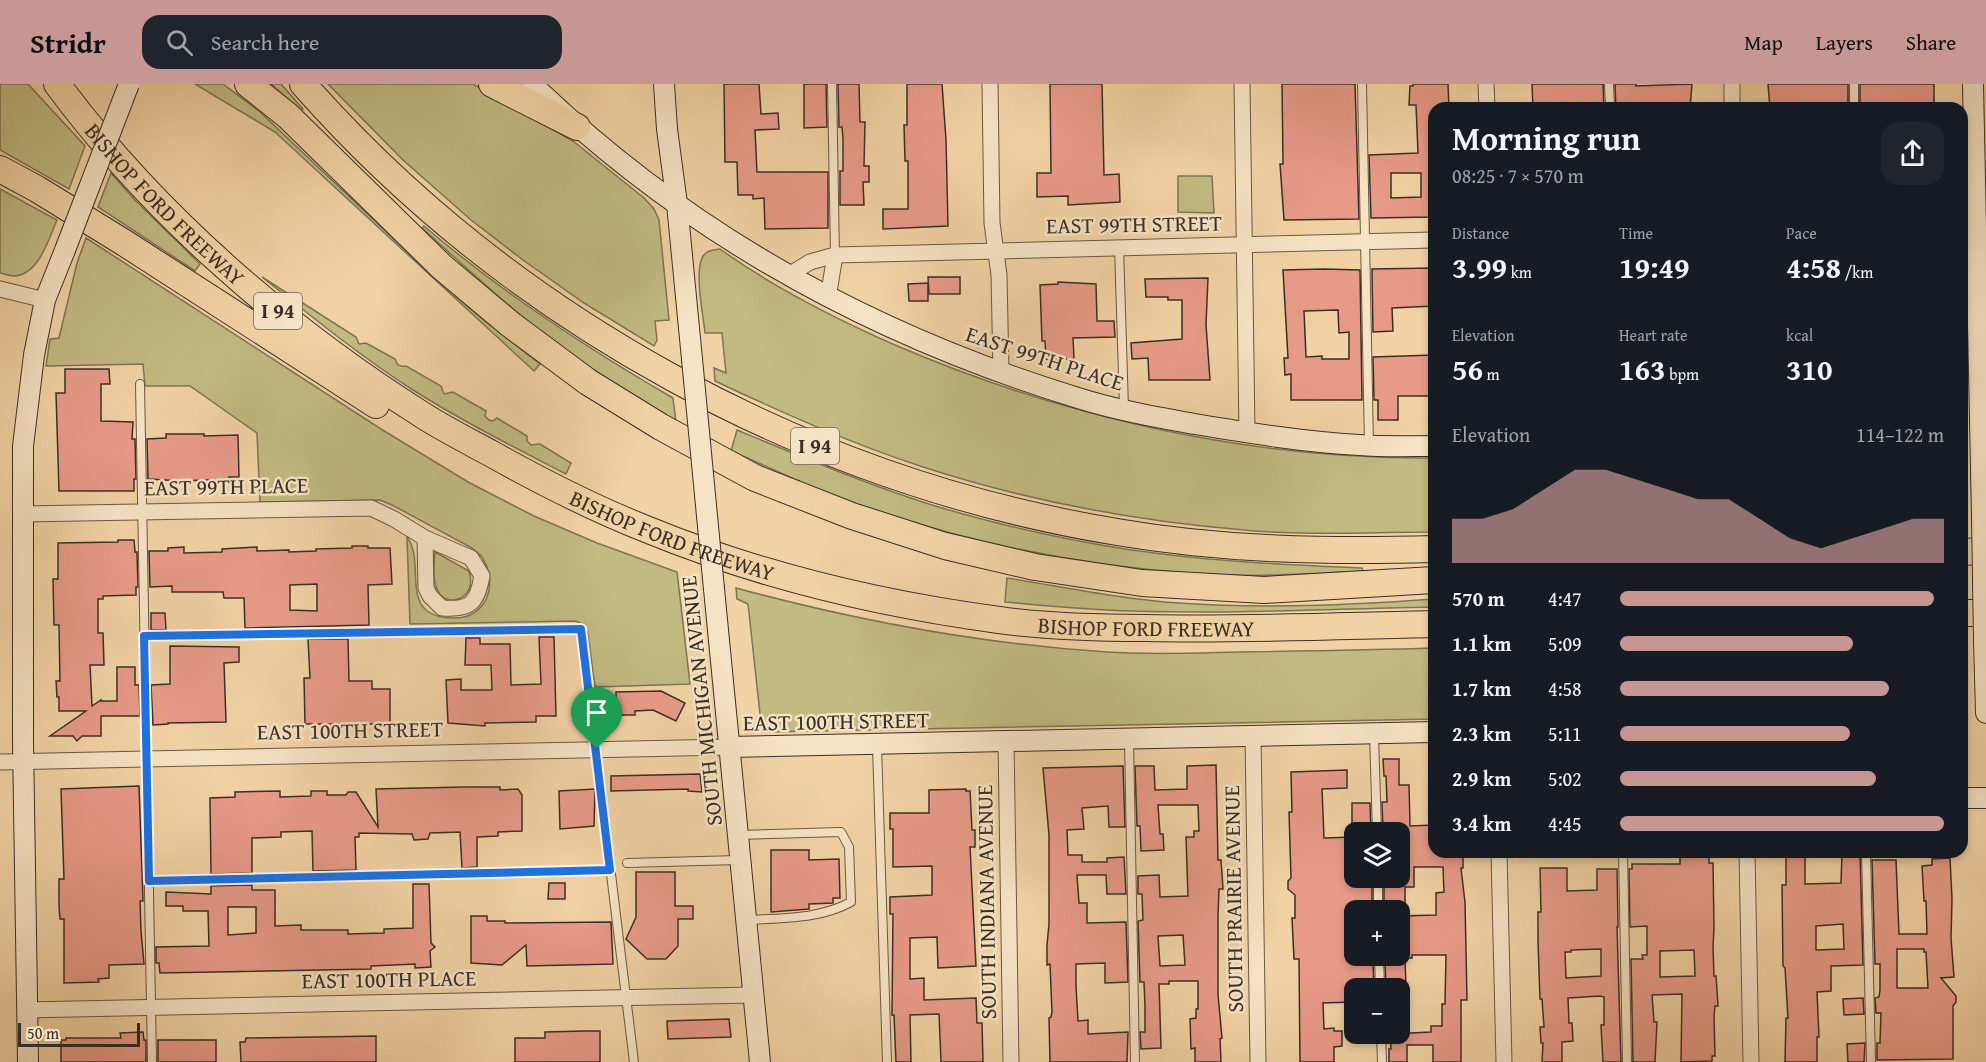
<!DOCTYPE html>
<html lang="en">
<head>
<meta charset="utf-8">
<style>
	body { margin:0; font-family:"Gentium Book Plus",serif; background:#20242c; color:#f1f3f6; height:100vh; display:flex; flex-direction:column; font-size:22px; white-space:nowrap }
	* { box-sizing:border-box; margin:0 }
	p { font-size:20px; color:#9ea1a6 }
	.icon { flex:none; width:33px; height:33px; fill:none; stroke:currentColor; stroke-width:2; stroke-linecap:round; stroke-linejoin:round }
	.map { position:relative; flex:1; overflow:hidden }
	.drawer { position:absolute; left:1428px; top:18px; width:540px; height:756px; display:flex; flex-direction:column; background:#171b24; border-radius:18px; box-shadow:0 3px 9px #0003 }
	.drawer>* { flex:none }
	.buttons { position:absolute; left:1344px; top:738px; display:grid; gap:12px }
	.buttons a { display:grid; place-items:center; width:66px; height:66px; border-radius:12px; background:#171b24; box-shadow:0 3px 9px #0003; font-size:30px }
	.scale { position:absolute; left:18px; bottom:15px; width:122px; box-sizing:border-box; padding-left:6px; border:3px solid #3a2f26; border-top:0; font-size:16px; line-height:21px; white-space:nowrap; color:#3a2f26; -webkit-text-stroke:4px #f6e2c4; paint-order:stroke }
	.pin { position:absolute; display:grid; place-items:center; width:51px; height:51px; color:#fff; margin:-62px -26px; border-radius:50% 50% 50% 0; rotate:-45deg; box-shadow:0 0 6px #0007 }
	.pin .icon { rotate:45deg }
	.round { display:grid; place-items:center; flex:none; width:63px; height:63px; border-radius:18px; background:#20242c }
	.headline { display:flex; align-items:center; justify-content:space-between; height:102px; padding:0 24px }
	h1 { font-size:33px; font-weight:600; line-height:45px }
	.stats { display:grid; grid-template-columns:repeat(3,1fr); gap:9px; height:102px; padding:6px 24px }
	.stats div { display:grid; align-content:center }
	.stats b { font-size:30px; font-weight:600 }
	.stats small { font-size:16px; font-weight:400 }
	.stats p { font-size:16px }
	.chart { height:168px; padding:12px 24px }
	.chart p { display:flex; justify-content:space-between }
	.chart svg { width:100%; height:108px; margin-top:6px; fill:#c59692; opacity:.7 }
	ul { padding:0 24px; list-style:none; font-size:20px }
	li { display:grid; grid-template-columns:96px 72px 1fr; align-items:center; height:45px }
	li i { height:15px; border-radius:8px; background:#c59692 }
	header { display:flex; align-items:center; gap:36px; box-sizing:border-box; height:84px; padding:0 30px; background:#c59692; color:#111 }
	header strong { font-size:28px }
	nav { display:flex; gap:33px; margin-inline-start:auto; font-size:21px }
	.search { width:420px; height:54px; background:#20242c; display:flex; align-items:center; gap:15px; box-sizing:border-box; padding:0 21px; border-radius:18px; color:#9ea1a6; font-size:22px }
	.map>svg:first-child { display:block }
	.green { fill:#c1ba81; stroke:#7e7454; stroke-width:1.5 }
	.building { fill:#e89a89; stroke:#3a2f26; stroke-width:1.5; fill-rule:evenodd }
	.lines { fill:none; stroke-linecap:round; stroke-linejoin:round }
	.lane-casing { stroke:#685846; stroke-width:10 }
	.street-casing { stroke:#685846; stroke-width:17 }
	.secondary-casing { stroke:#3a2f26; stroke-width:22 }
	.highway-casing { stroke:#3a2f26; stroke-width:28 }
	.lane { stroke:#f6e2c4; stroke-width:8 }
	.street { stroke:#f6e2c4; stroke-width:15 }
	.secondary { stroke:#f6e2c4; stroke-width:20 }
	.highway { stroke:#f1d2a4; stroke-width:26 }
	.secondary-bridge-casing { stroke:#3a2f26; stroke-width:22; stroke-linecap:butt }
	.secondary-bridge { stroke:#f6e2c4; stroke-width:20 }
	.route-casing { stroke:#fff; stroke-width:12 }
	.route { stroke:#1a73e8; stroke-width:8 }
	.labels { text-anchor:middle; stroke-width:5; stroke-linejoin:round; paint-order:stroke }
	.shield { fill:#f6e2c4; stroke:#726555; stroke-width:1.5 }
	.shield-label { font-size:21px; font-weight:bold; fill:#3a2f26 }
	.street-label { font-size:22px; fill:#3a2f26; stroke:#f6e2c4 }
</style>
</head>
<body>
<header>
<strong>Stridr</strong>
<div class="search"><svg class="icon" aria-label="search" viewBox="0 0 24 24"><circle cx="10" cy="10" r="6"/><path d="M15 15l6 6"/></svg>Search here</div>
<nav><a>Map</a><a>Layers</a><a>Share</a></nav>
</header>
<div class="map">
<svg width="1986" height="978" viewBox="0 0 1986 978">
	<rect width="100%" height="100%" fill="#f1d2a4"/>
	<filter id="stains"><feTurbulence type="fractalNoise" baseFrequency=".00333" numOctaves="4"/><feColorMatrix values="0 0 0 0 .2 0 0 0 0 .09 0 0 0 0 .02 0 0 0 .5 -.17"/></filter>
	<radialGradient id="worn" r=".72"><stop offset=".6" stop-color="#630" stop-opacity="0"/><stop offset="1" stop-color="#630" stop-opacity=".3"/></radialGradient>
	<!-- green -->
	<g class="green">
		<polygon points="0,0 28,0 85,62 69,105 0,66"/>
		<polygon points="195,0 223,0 259,27 436,195 481,234 540,280 534,287 275,48"/>
		<polygon points="271,0 281,0 303,25 301,27"/>
		<polygon points="328,0 473,0 573,57 644,114 654,125 659,136 669,236 655,237 657,256 654,262 584,219 523,176 471,136 403,76"/>
		<polygon points="111,89 134,115 200,180 195,187 98,123"/>
		<polygon points="1178,92 1212,92 1214,129 1178,128"/>
		<path d="M0,105l57,31c-8,18 -18,55 -43,56 -4,0 -10,-2 -14,-3z"/>
		<path d="M424,142c77,66 161,121 249,172l3,24c-47,-29 -94,-58 -137,-92 -41,-32 -79,-68 -117,-102z"/>
		<path d="M86,154l295,191 87,53 66,34 63,27 80,29 13,112 -95,3 -7,-52 -4,-11 -9,-3 -165,3 -3,-87c16,21 0,58 20,74 7,5 18,7 27,7 33,0 45,-34 28,-61 -2,-3 -7,-6 -10,-9l-80,-43 -12,-5 -120,2 -3,-69 -67,-47h-45l-2,-22 -97,2 4,-27 9,-1 18,-75z"/>
		<path d="M720,165c54,39 114,69 175,96 170,73 353,114 539,113v74c-63,0 -127,4 -190,-2 -109,-9 -220,-30 -324,-64 -70,-23 -137,-53 -205,-85l-1,-13 12,5 -4,-40h-17c-2,-19 -11,-62 -2,-77 4,-6 11,-6 17,-7z"/>
		<path d="M262,193l94,60 3,7 7,-1 29,16c2,6 4,8 11,7l35,20 3,8 9,-2 33,19 -1,5 4,4 4,1 4,-3 30,18v5l4,4 9,-1 31,19 -5,11c-52,-27 -104,-53 -153,-84 -53,-34 -102,-74 -151,-113z"/>
		<path d="M737,346c65,27 129,54 195,75 69,21 151,39 222,48 69,9 139,12 208,15l1,3c-55,3 -110,6 -164,3 -103,-7 -205,-26 -303,-57 -18,-6 -36,-10 -52,-17 -38,-15 -75,-33 -113,-49z"/>
		<path d="M435,468l34,19c9,28 -22,38 -31,20 -6,-9 -4,-29 -3,-39z"/>
		<path d="M1007,494c57,9 114,21 172,25 85,6 170,2 255,-4v8c-100,2 -201,7 -301,4 -43,-1 -85,-5 -128,-9z"/>
		<path d="M736,504c122,33 245,56 371,64 43,3 88,1 132,0 65,-1 130,-2 195,-4v71l-672,13 -14,-128 -11,-5z"/>
	</g>
	<!-- building -->
	<g class="building">
		<polygon points="724,0 759,0 761,30 778,29 779,45 755,46 757,88 828,88 828,144 765,145 764,114 753,115 753,111 738,111 737,78 725,78"/>
		<polygon points="804,0 826,0 827,43 804,44"/>
		<polygon points="838,0 859,0 860,38 865,38 864,82 869,82 869,98 863,98 864,121 840,121 840,87 843,87 843,55 842,43 839,43"/>
		<polygon points="907,0 942,0 946,56 948,142 883,145 883,125 908,125 908,77 905,77 904,41 907,41"/>
		<polygon points="1050,0 1102,0 1104,91 1119,90 1120,118 1068,121 1068,112 1037,113 1037,89 1051,89"/>
		<polygon points="1282,0 1355,0 1359,135 1284,136 1280,80 1283,80"/>
		<path d="M1413,0h35l1,24h-15v109l-63,1 -2,-63 49,-2 -2,-48h-7l1,-19h3zM1391,89h30v24l-30,1z"/>
		<polygon points="1532,0 1603,0 1604,24 1533,24"/>
		<polygon points="1615,0 1636,0 1636,2 1692,0 1690,24 1616,24"/>
		<polygon points="1768,0 1848,0 1848,24 1770,24"/>
		<rect x="1860" y="0" width="74" height="24"/>
		<polygon points="1434,184 1434,222 1392,224 1393,247 1373,248 1372,185"/>
		<path d="M1324,185l36,1 2,130h-71v-26l-6,1 -1,-17h4l-5,-88zM1338,226l1,23 10,-1v27h-27v-3l-16,1 -2,-46z"/>
		<polygon points="928,193 960,193 960,210 929,210"/>
		<polygon points="1208,194 1206,241 1210,296 1149,296 1148,274 1132,275 1131,259 1182,255 1182,216 1168,216 1168,213 1146,213 1145,195"/>
		<polygon points="1058,198 1096,200 1097,237 1114,237 1115,253 1073,254 1074,275 1046,275 1045,257 1042,257 1040,201 1058,200"/>
		<polygon points="928,199 928,217 909,217 908,200"/>
		<polygon points="1434,271 1434,312 1398,312 1398,336 1378,336 1378,316 1374,316 1373,273"/>
		<polygon points="65,285 109,285 110,300 101,300 101,337 133,338 132,355 135,355 136,395 134,395 134,407 59,407 56,309 65,309"/>
		<polygon points="166,350 204,350 204,352 238,351 239,393 229,393 229,395 183,397 148,395 147,355 166,354"/>
		<polygon points="118,456 134,456 135,468 137,468 138,503 136,503 136,511 103,512 103,515 98,515 98,549 103,549 104,581 90,581 92,622 101,616 101,617 117,617 117,583 135,583 135,601 139,601 140,632 101,632 101,652 82,652 77,657 73,652 50,652 86,627 59,627 59,613 57,613 56,597 60,597 59,541 54,541 53,495 58,495 58,459 118,458"/>
		<path d="M352,462h16v2h22l2,36 -24,1 1,40 -124,3 -1,-30h-20l-1,-6h-51v-6l-22,1 -1,-36h19v-3l16,-1v6l38,-1v-3l35,-2v4l32,-1v2l27,-1v-2l36,-1zM317,500v27l-27,-1v-25z"/>
		<polygon points="151,529 165,529 166,546 151,546"/>
		<polygon points="539,553 554,553 556,632 536,632 536,638 485,639 485,642 448,639 446,596 461,595 461,606 492,606 491,581 465,581 466,554 480,554 480,560 510,560 511,601 541,600"/>
		<polygon points="308,555 348,555 349,597 372,597 372,605 390,605 390,640 305,640 304,594 310,594"/>
		<polygon points="170,562 239,563 239,578 224,579 226,638 168,639 168,640 153,641 151,601 170,600"/>
		<polygon points="661,607 685,619 676,637 653,626 635,627 635,631 616,631 616,608"/>
		<polygon points="1383,675 1399,675 1399,701 1409,701 1410,742 1434,741 1434,768 1463,768 1463,784 1461,784 1465,818 1467,916 1461,916 1461,978 1433,978 1433,961 1407,961 1407,978 1389,978 1389,965 1391,965 1390,950 1431,948 1431,942 1442,942 1442,920 1445,920 1446,871 1412,871 1412,874 1405,874 1406,904 1386,904 1385,878 1389,878 1388,872 1400,872 1400,832 1436,831 1436,809 1444,808 1443,783 1414,783 1414,803 1405,803 1405,826 1384,826 1384,794 1400,794 1400,748 1383,748 1382,718 1387,718 1386,692 1384,692"/>
		<path d="M1216,681l2,95h3l2,29h-4l-1,27v79l4,43 -2,1 1,23h-26v-14l-4,1 -1,-30 6,-1v-9h2v-28h-29v3h-10l2,64 -20,1 -1,-17h5v-25l-1,-25h-4l-2,-61 5,-1 -1,-26h-4v-18l21,-1 1,22 28,-1 -2,-59h8v-6h5l-1,-26h-40l2,29h3l1,16 -23,1 -1,-25h-3l-2,-60h19l1,24 32,-1v-23zM1183,851l2,30 -25,1 -2,-30z"/>
		<polygon points="1123,682 1125,743 1109,743 1108,722 1082,724 1084,745 1067,746 1068,771 1082,771 1082,778 1107,778 1107,774 1124,773 1126,810 1107,810 1106,791 1077,791 1079,819 1087,819 1087,839 1126,838 1128,898 1105,899 1105,879 1076,880 1076,902 1078,937 1088,936 1088,950 1128,948 1127,978 1050,978 1049,934 1051,933 1052,928 1050,880 1047,881 1047,861 1049,840 1049,751 1043,684"/>
		<polygon points="1347,686 1347,704 1322,705 1324,754 1354,753 1354,794 1372,794 1372,826 1354,826 1354,879 1373,879 1374,904 1354,904 1354,918 1323,919 1324,945 1334,944 1334,947 1342,947 1342,962 1334,963 1334,978 1300,978 1299,875 1294,875 1292,834 1295,834 1295,811 1288,805 1288,797 1291,794 1289,728 1292,728 1291,688"/>
		<polygon points="700,690 702,708 688,707 688,705 611,707 611,692"/>
		<polygon points="139,702 143,817 140,817 141,847 144,880 109,881 109,894 98,895 99,898 64,899 64,835 60,835 59,822 59,795 64,795 61,705"/>
		<polygon points="464,703 500,703 500,706 518,705 522,711 522,747 498,748 498,752 477,753 477,783 462,784 460,748 430,749 428,755 414,756 412,750 359,749 359,753 355,753 356,786 313,787 312,747 281,748 281,753 252,754 252,789 211,790 210,714 235,713 235,708 280,707 280,713 311,712 311,707 327,707 327,711 346,711 348,708 356,708 378,743 376,705"/>
		<polygon points="595,705 594,742 560,745 559,707"/>
		<polygon points="966,705 966,707 970,707 972,746 975,746 975,763 970,763 976,882 938,884 937,853 910,854 910,895 924,894 924,916 976,914 977,939 982,939 983,978 941,978 939,930 910,931 911,978 896,978 894,931 892,931 893,830 890,830 890,813 932,811 932,782 893,783 893,745 890,745 890,729 929,729 929,706"/>
		<polygon points="1352,719 1370,719 1371,748 1352,748"/>
		<polygon points="771,766 809,766 809,776 839,775 840,814 833,814 833,819 809,820 809,825 771,828"/>
		<path d="M1680,768h29v11h4l1,65 -1,19 1,29h2l2,30h-3l-1,10 1,40h-3v5l-31,1 1,-68 -30,1 2,27h3l-2,40h-22l-2,-103h12l-1,-4h5v-29l-17,1 -1,-58h3v-5h48zM1694,866l1,26 -35,1v-26z"/>
		<path d="M1786,768h19v32l36,-1 1,-31h18l3,113 -32,1v25l-14,1 2,45h-2v25h-32l1,-44h2l-3,-50 -2,-2 -1,-81h4zM1843,840l1,25 -28,1v-24z"/>
		<path d="M1950,774l2,41 -1,39 3,39 -13,1 15,18v6l-3,4v53l-76,1v-17h3l1,-30h-5l-1,-15 4,-1 1,-7v-26h-5l-3,-104h24l3,74h28l-1,-33h-2l-2,-35 10,-1v-6zM1897,865h27v3h2l2,36h-31z"/>
		<path d="M1540,784h27v23l30,-1v-21h20l1,58h-1l4,135h-18l-2,-37h3v-28l-4,-1 -32,2 1,25h3l1,18 -11,1v20h-20l1,-19h-2l-1,-16h4l-2,-28h-2l-2,-58v-29h3zM1601,865v27l-35,2 -1,-26h6v-2z"/>
		<polygon points="636,788 675,788 675,822 693,822 693,835 678,835 678,862 666,875 647,875 626,855 636,833"/>
		<polygon points="549,799 565,799 565,815 548,815"/>
		<path d="M413,800h16l2,59 4,4 -5,4 1,16 -16,1v-4l-44,2v3l-211,4 -1,-10h-3v-16l53,-1 -1,-35h-25v-5h-17v-14l45,2v-8l41,-1v5h23v36l26,-1v5h47v4l36,-1v-4l29,-1zM228,823h28v26l-28,2z"/>
		<polygon points="471,832 487,832 487,837 505,837 505,839 611,838 613,880 527,882 526,861 502,881 471,879"/>
		<polygon points="1863,914 1864,930 1844,931 1843,915"/>
		<polygon points="729,935 731,953 668,955 667,937"/>
		<polygon points="584,947 600,947 600,978 515,978 515,954 545,954 545,948"/>
		<polygon points="143,948 144,956 146,956 146,978 61,978 61,956 66,956 66,954 121,954 120,949"/>
		<polygon points="376,952 376,978 241,978 240,958 245,958 246,954"/>
		<rect x="158" y="956" width="58" height="22"/>
		<polygon points="1865,959 1864,978 1848,978 1847,960"/>
	</g>
	<g class="lines">
		<!-- lane casing -->
		<g class="lane-casing">
			<g id="lane">
				<polyline points="832,0 835,171"/>
				<polyline points="1362,0 1369,361"/>
				<polyline points="1609,0 1610,24"/>
				<polyline points="1854,0 1854,24"/>
				<polyline points="1119,163 1124,324"/>
				<polyline points="140,300 152,978"/>
				<polyline points="144,552 581,545 634,978"/>
				<polyline points="1374,651 1377,748"/>
				<polyline points="1129,656 1135,978"/>
				<polyline points="877,662 887,978"/>
				<path d="M740,751l101,-3 8,15 2,55c-31,17 -68,16 -103,18"/>
				<polyline points="1623,768 1627,978"/>
				<polyline points="1866,768 1871,978"/>
				<polyline points="627,779 739,776"/>
				<polyline points="1378,794 1378,826"/>
				<polyline points="149,797 610,786"/>
				<polyline points="1379,872 1380,904"/>
				<polyline points="1381,950 1382,978"/>
			</g>
		</g>
		<!-- street casing -->
		<g class="street-casing">
			<g id="street">
				<polyline points="990,0 992,139 999,191 1001,288"/>
				<polyline points="1242,0 1247,348"/>
				<polyline points="1486,0 1487,24"/>
				<polyline points="1732,0 1732,24"/>
				<polyline points="787,192 810,178 835,171 1434,156"/>
				<polyline points="0,205 45,216"/>
				<polyline points="828,214 835,171"/>
				<path d="M21,430l350,-6 23,11 31,19 46,20 11,18c-5,28 -12,34 -40,32l-12,-12 -4,-8 -1,-50"/>
				<polyline points="1253,652 1258,978"/>
				<polyline points="1006,657 1011,978"/>
				<polyline points="0,678 730,663"/>
				<polyline points="1499,768 1504,978"/>
				<polyline points="1747,768 1751,978"/>
				<polyline points="26,926 753,911"/>
			</g>
		</g>
		<!-- secondary casing -->
		<g class="secondary-casing">
			<g id="secondary">
				<path d="M532,0c155,150 340,251 546,314 38,12 78,19 117,26 54,9 109,18 164,21 25,2 50,1 75,1"/>
				<polyline points="664,0 667,45 677,120 692,275"/>
				<polyline points="1973,0 1982,433"/>
				<polyline points="714,505 760,978"/>
				<polyline points="1984,557 1986,629"/>
				<polyline points="730,663 1434,648"/>
				<polyline points="1962,714 1986,714"/>
				<polyline points="28,978 23,657 23,362 34,271 45,216 65,166"/>
			</g>
		</g>
		<!-- highway casing -->
		<g class="highway-casing">
			<g id="highway">
				<path id="s1" d="M57,0c97,131 230,246 367,332 22,14 46,26 68,38 50,28 101,54 154,75 112,46 233,75 353,91 49,7 98,8 147,8 96,2 192,-2 288,-4"/>
				<polyline points="248,0 288,32 442,183 510,240 588,298 661,343 755,394 852,432 945,462 1035,483 1142,499 1264,506 1434,496"/>
				<path d="M303,0c208,236 504,397 814,448 105,18 211,20 317,17"/>
				<polyline points="492,0 577,43"/>
				<polyline points="0,85 37,105 123,158 376,321"/>
				<polyline points="1962,468 1986,467"/>
				<polyline points="1962,529 1986,529"/>
			</g>
		</g>
		<!-- lane -->
		<use href="#lane" class="lane"/>
		<!-- street -->
		<use href="#street" class="street"/>
		<!-- secondary -->
		<use href="#secondary" class="secondary"/>
		<!-- highway -->
		<use href="#highway" class="highway"/>
		<!-- secondary-bridge casing -->
		<g class="secondary-bridge-casing">
			<g id="secondary-bridge">
				<polyline points="65,166 129,0"/>
				<polyline points="692,275 714,505"/>
				<polyline points="1982,433 1984,557"/>
			</g>
		</g>
		<!-- secondary-bridge -->
		<use href="#secondary-bridge" class="secondary-bridge"/>
	</g>
	<g class="lines">
		<!-- route casing -->
		<g class="route-casing">
			<polygon id="route" points="581,545 610,786 149,797 144,552"/>
		</g>
		<!-- route -->
		<use href="#route" class="route"/>
	</g>
	<g class="labels">
		<!-- shield labels -->
		<g class="shield">
			<rect x="254" y="209" width="48" height="36" rx="4.5"/>
			<rect x="791" y="344" width="48" height="36" rx="4.5"/>
		</g>
		<g class="shield-label">
			<text x="278" y="234">I 94</text>
			<text x="815" y="369">I 94</text>
		</g>
		<!-- street labels -->
		<g class="street-label">
			<text dy="8" stroke="none"><textPath href="#s1" startOffset="162">BISHOP FORD FREEWAY</textPath></text>
			<text transform="translate(1134 140) rotate(-1)" y="8">EAST 99TH STREET</text>
			<text transform="translate(1045 274) rotate(18)" y="8">EAST 99TH PLACE</text>
			<text transform="translate(226 402) rotate(-1)" y="8">EAST 99TH PLACE</text>
			<text dy="8" stroke="none"><textPath href="#s1" startOffset="774">BISHOP FORD FREEWAY</textPath></text>
			<text dy="8" stroke="none"><textPath href="#s1" startOffset="1260">BISHOP FORD FREEWAY</textPath></text>
			<text transform="translate(701 617) rotate(-96)" y="8">SOUTH MICHIGAN AVENUE</text>
			<text transform="translate(836 637) rotate(-1)" y="8">EAST 100TH STREET</text>
			<text transform="translate(350 646) rotate(-1)" y="8">EAST 100TH STREET</text>
			<text transform="translate(1233 815) rotate(-91)" y="8">SOUTH PRAIRIE AVENUE</text>
			<text transform="translate(986 818) rotate(-91)" y="8">SOUTH INDIANA AVENUE</text>
			<text transform="translate(389 895) rotate(-1)" y="8">EAST 100TH PLACE</text>
		</g>
	</g>
	<rect width="100%" height="100%" filter="url(#stains)"/>
	<rect width="100%" height="100%" fill="url(#worn)"/>
</svg>
<div class="buttons">
<a><svg class="icon" aria-label="layers" viewBox="0 0 24 24"><path d="M12 4l9 5-9 5-9-5zM3 14l9 5 9-5"/></svg></a>
<a>+</a>
<a>−</a>
</div>
<div class="scale">50 m</div>
<div class="pin" style="left:597px;top:665px;background:#1e9e55"><svg class="icon" aria-label="arrive" viewBox="0 0 24 24"><path d="M6 21V4h12l-3 4 3 4H6"/></svg></div>
<section class="drawer">
<div class="headline"><div><h1>Morning run</h1><p>08:25 · 7 × 570 m</p></div><a class="round"><svg class="icon" aria-label="share" viewBox="0 0 24 24"><path d="M12 15V3M7 8l5-5 5 5M5 13v7h14v-7"/></svg></a></div>
<div class="stats">
<div><p>Distance</p><b>3.99<small> km</small></b></div>
<div><p>Time</p><b>19:49</b></div>
<div><p>Pace</p><b>4:58<small> /km</small></b></div>
</div>
<div class="stats">
<div><p>Elevation</p><b>56<small> m</small></b></div>
<div><p>Heart rate</p><b>163<small> bpm</small></b></div>
<div><p>kcal</p><b>310</b></div>
</div>
<div class="chart"><p><span>Elevation</span>114–122 m</p>
<svg viewBox="0 0 160 44" preserveAspectRatio="none"><path d="M0 44V26L10 26L20 22L30 14L40 6L50 6L60 10L70 14L80 18L90 18L100 26L110 34L120 38L130 34L140 30L150 26L160 26V44z"/></svg>
</div>
<ul>
<li><b>570 m</b>4:47<i style="width:97%"></i></li>
<li><b>1.1 km</b>5:09<i style="width:72%"></i></li>
<li><b>1.7 km</b>4:58<i style="width:83%"></i></li>
<li><b>2.3 km</b>5:11<i style="width:71%"></i></li>
<li><b>2.9 km</b>5:02<i style="width:79%"></i></li>
<li><b>3.4 km</b>4:45<i style="width:100%"></i></li>
</ul>
</section>
</div>
</body>
</html>
